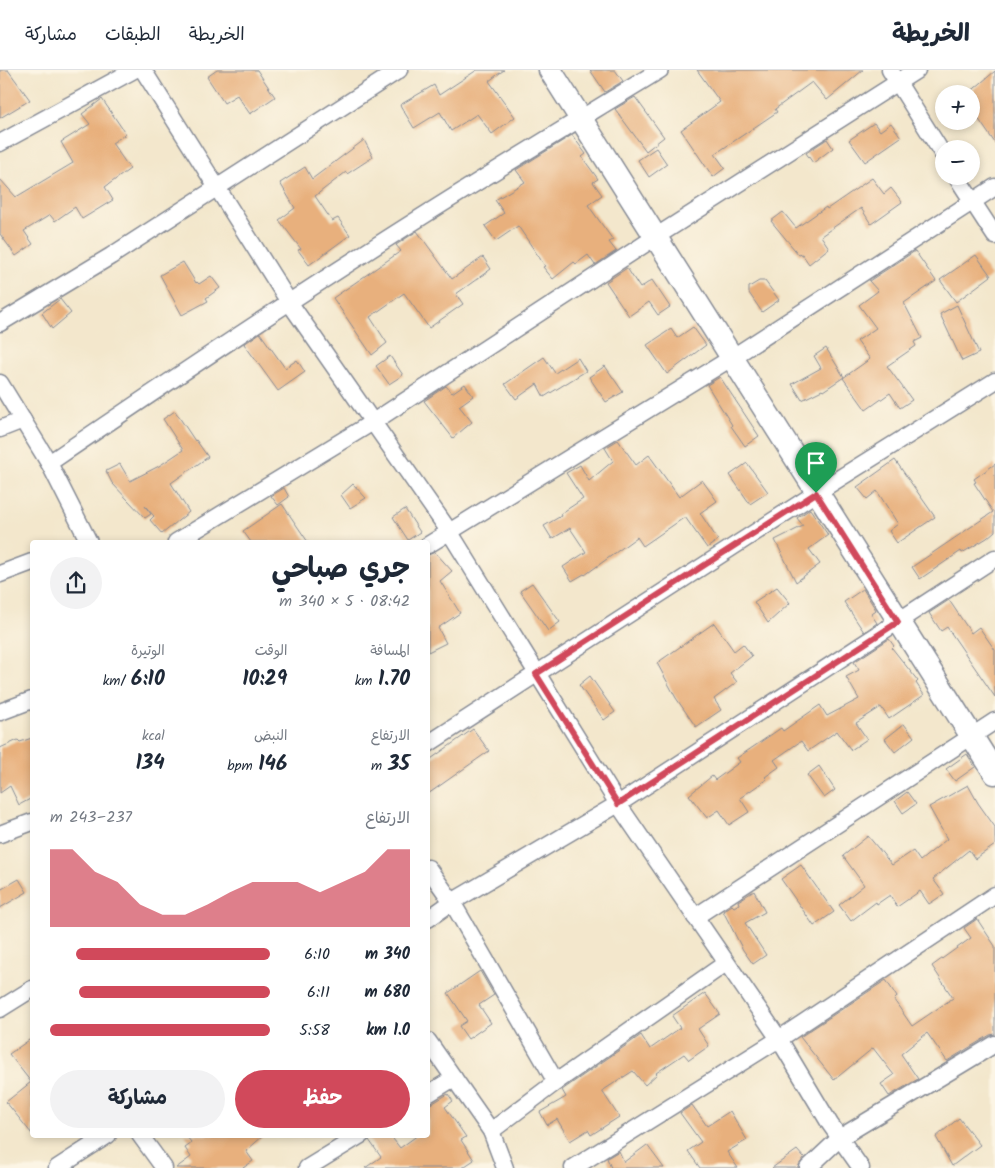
<!DOCTYPE html>
<html lang="ar">
<head>
<meta charset="utf-8">
<style>
	body { margin:0; font-family:Kalam,"Playpen Sans Arabic",sans-serif; background:#f2f2f3; color:#1f2937; direction:rtl; height:100vh; display:flex; flex-direction:column; font-size:19px; white-space:nowrap }
	* { box-sizing:border-box; margin:0 }
	p { font-size:16px; color:#747a83 }
	.icon { flex:none; width:28px; height:28px; fill:none; stroke:currentColor; stroke-width:2; stroke-linecap:round; stroke-linejoin:round }
	.map { position:relative; flex:1; overflow:hidden; direction:ltr }
	.side { position:absolute; left:30px; top:470px; width:400px; height:598px; display:flex; flex-direction:column; background:#fff; border-radius:5px; box-shadow:0 2px 8px #0003; direction:rtl }
	.side>* { flex:none }
	.controls { position:absolute; left:935px; top:15px; display:grid; gap:10px }
	.controls a { display:grid; place-items:center; width:45px; height:45px; border-radius:50%; background:#fff; box-shadow:0 2px 8px #0003; font-size:25px }
	.pin { position:absolute; display:grid; place-items:center; width:42px; height:42px; color:#fff; margin:-51px -21px; border-radius:50% 50% 50% 0; rotate:-45deg; box-shadow:0 0 5px #0007 }
	.pin .icon { rotate:45deg }
	.round { display:grid; place-items:center; flex:none; width:52px; height:52px; border-radius:26px; background:#f2f2f3 }
	.summary { display:flex; align-items:center; justify-content:space-between; height:85px; padding:0 20px }
	h1 { font-size:28px; font-weight:700; line-height:38px }
	.metrics { display:grid; grid-template-columns:repeat(3,1fr); gap:8px; height:85px; padding:5px 20px }
	.metrics div { display:grid; align-content:center }
	.metrics b { font-size:21px; font-weight:700 }
	.metrics small { font-size:14px; font-weight:400 }
	.metrics p { font-size:14px }
	.chart { height:140px; padding:10px 20px }
	.chart p { display:flex; justify-content:space-between }
	.chart svg { width:100%; height:90px; margin-top:5px; fill:#d1495b; opacity:.7 }
	.primary-button { display:flex; gap:10px; margin-top:auto; padding:10px 20px }
	.primary-button a { flex:1; height:58px; border-radius:30px; background:#d1495b; color:#fff; font-size:20px; font-weight:700; line-height:58px; text-align:center }
	.primary-button a+a { background:#f2f2f3; color:#1f2937 }
	ul { padding:0 20px; list-style:none; font-size:16px }
	li { display:grid; grid-template-columns:80px 60px 1fr; align-items:center; height:38px }
	li i { height:12px; border-radius:6px; background:#d1495b }
	header { display:flex; align-items:center; gap:30px; box-sizing:border-box; height:70px; padding:0 25px; background:#fff; border-bottom:1px solid #e0e1e3 }
	header strong { font-size:24px }
	nav { display:flex; gap:28px; margin-inline-start:auto; font-size:18px }
	.map>svg:first-child { display:block }
	.building { fill:#e8b07d }
	.lines { fill:none; stroke-linecap:round; stroke-linejoin:round }
	.street-casing { stroke:#878b95; stroke-width:19 }
	.secondary-casing { stroke:#878b95; stroke-width:25 }
	.street { stroke:#fff; stroke-width:16 }
	.secondary { stroke:#fff; stroke-width:22 }
	.route-casing { stroke:#fff; stroke-width:10 }
	.route { stroke:#d1495b; stroke-width:6 }
</style>
</head>
<body>
<header>
<strong>الخريطة</strong>
<nav><a>الخريطة</a><a>الطبقات</a><a>مشاركة</a></nav>
</header>
<div class="map">
<svg width="995" height="1098" viewBox="0 0 995 1098">
	<rect width="100%" height="100%" fill="#fcf5e5"/>
	<filter id="ink" filterUnits="userSpaceOnUse"><feTurbulence type="fractalNoise" baseFrequency=".02" numOctaves="2"/><feDisplacementMap in="SourceGraphic" scale="10" xChannelSelector="R" yChannelSelector="G"/><feConvolveMatrix kernelMatrix="1 2 1 2 8 2 1 2 1" color-interpolation-filters="sRGB"/></filter>
	<filter id="wash" filterUnits="userSpaceOnUse"><feTurbulence type="fractalNoise" baseFrequency=".0096" numOctaves="4" result="noise"/><feDisplacementMap in="SourceGraphic" scale="20" xChannelSelector="R" yChannelSelector="G"/><feGaussianBlur stdDeviation="1.12" result="paint"/><feColorMatrix in="noise" values="0 0 0 0 0 0 0 0 0 0 0 0 0 0 0 0 0 1.4 0 .05"/><feComposite in="paint" operator="in"/></filter>
	<g filter="url(#wash)">
		<rect width="100%" height="100%" fill="#f3e7cc"/>
		<g id="blocks">
			<!-- building -->
			<g class="building">
				<polygon points="0,0 8,0 30,30 0,48"/>
				<polygon points="217,0 257,0 275,27 250,44 237,25 224,33 207,7"/>
				<polygon points="477,0 504,0 489,11 515,47 492,64 477,44 451,61 440,42 414,58 400,35 434,15 439,25"/>
				<polygon points="590,0 615,0 623,11 605,22"/>
				<polygon points="697,0 863,0 827,30 812,12 775,39 777,42 715,84 725,98 713,107 681,60 720,32"/>
				<polygon points="995,1 995,73 971,38 971,24 968,24"/>
				<polygon points="635,27 664,67 646,81 615,39"/>
				<polygon points="102,29 126,64 112,73 130,99 105,117 113,130 82,149 75,137 55,151 50,145 24,161 33,174 16,186 0,164 0,109 16,127 73,93 61,72 90,54 82,44"/>
				<polygon points="874,53 880,61 891,53 901,67 865,92 849,70"/>
				<polygon points="572,65 586,84 582,87 598,109 593,112 602,125 588,135 613,170 609,172 616,181 595,195 588,185 576,194 574,192 553,209 543,197 545,196 518,156 496,171 485,156 504,143 495,130 525,112 516,100"/>
				<polygon points="827,69 833,78 813,93 806,83"/>
				<polygon points="364,70 373,87 347,104 346,102 315,126 332,151 338,148 350,165 309,195 298,180 301,179 279,150 295,138 280,113 305,97 312,109"/>
				<polygon points="656,78 667,94 649,107 638,90"/>
				<polygon points="872,108 884,124 891,118 902,132 871,154 861,138 821,166 829,178 809,194 802,184 799,185 771,151 783,142 796,158 826,137 827,139"/>
				<polygon points="417,161 452,209 483,187 491,199 456,224 463,234 429,258 404,223 370,247 387,273 372,285 333,228 401,181 396,175"/>
				<polygon points="915,181 936,211 904,233 922,268 914,272 916,276 887,296 912,330 900,338 890,323 866,340 843,308 870,289 857,271 876,258 859,235 878,221 869,211"/>
				<polygon points="976,185 991,206 956,232 940,210"/>
				<polygon points="183,192 196,213 197,212 199,214 211,206 220,218 206,228 208,231 182,245 160,205"/>
				<polygon points="627,198 640,218 652,210 670,237 658,245 649,232 629,246 606,212"/>
				<polygon points="759,211 765,211 779,230 762,242 749,223 749,217"/>
				<polygon points="60,229 71,243 52,259 42,243"/>
				<polygon points="957,235 979,283 962,291 940,244"/>
				<polygon points="693,257 706,275 667,304 647,275 671,259 677,268"/>
				<polygon points="260,263 285,298 297,290 305,302 278,321 244,274"/>
				<polygon points="826,278 844,307 823,321 822,320 802,330 792,314 821,298 814,286"/>
				<polygon points="390,286 403,305 389,314 376,296"/>
				<polygon points="544,287 555,303 578,288 586,301 544,327 537,314 516,329 505,314"/>
				<polygon points="605,296 623,322 606,332 589,307"/>
				<polygon points="720,307 759,366 745,376 731,356 732,355 707,315"/>
				<polygon points="465,314 473,326 459,336 472,352 453,368 424,331 446,316 452,323"/>
				<polygon points="175,341 195,371 196,370 208,387 171,413 189,442 162,464 150,450 154,446 145,436 151,444 145,448 112,413 106,401 120,394 130,411 159,396 183,380 163,349"/>
				<polygon points="618,370 636,395 649,385 679,427 702,410 717,431 700,443 718,470 707,478 685,447 643,476 637,467 585,505 584,504 572,511 563,497 586,482 570,458 552,469 544,456 561,446 560,444 583,429 566,403 580,395 589,411 613,391 605,378"/>
				<polygon points="895,390 935,447 897,473 889,461 898,454 877,421 867,429 857,417"/>
				<polygon points="747,393 768,422 750,434 730,405"/>
				<polygon points="995,394 995,461 987,468 962,483 961,481 920,509 912,497 993,442 974,413 976,412 974,409"/>
				<polygon points="353,414 366,428 350,438 341,425"/>
				<polygon points="284,418 289,427 278,435 271,426"/>
				<polygon points="282,434 308,472 251,472 243,461"/>
				<polygon points="405,439 420,462 408,470 393,447"/>
				<polygon points="810,439 828,465 809,479 820,494 796,512 775,470 803,456 797,448"/>
				<polygon points="435,482 452,501 440,511 460,543 438,558 446,573 428,582 428,485"/>
				<polygon points="532,513 560,552 548,561 520,521"/>
				<polygon points="777,517 790,533 768,553 754,532"/>
				<polygon points="863,519 876,540 871,544 877,553 864,562 844,532"/>
				<polygon points="949,530 971,563 979,557 995,580 995,627 947,557 941,561 929,543"/>
				<polygon points="714,553 734,581 743,574 752,586 730,603 737,612 714,629 721,640 696,657 676,628 657,593"/>
				<polygon points="889,569 894,576 892,578 918,611 916,613 924,625 889,649 881,637 856,653 867,669 851,680 837,661 808,681 801,671 774,690 779,697 765,707 767,709 740,728 749,742 729,755 719,740 707,748 689,725 712,706 715,710 740,692 737,688 781,658 783,661 820,635 827,646 859,629 846,607 859,600 854,592"/>
				<polygon points="590,606 615,642 604,650 579,615"/>
				<polygon points="904,654 914,667 895,682 885,669"/>
				<polygon points="473,659 489,681 428,724 428,691"/>
				<polygon points="32,668 32,728 19,735 10,716 0,723 0,678 18,670 20,672"/>
				<polygon points="967,684 975,697 955,711 946,699"/>
				<polygon points="819,696 835,720 824,728 807,705"/>
				<polygon points="968,715 978,733 995,757 995,775 975,789 969,780 933,809 944,824 929,834 920,821 897,837 890,825 877,834 876,832 851,851 839,835 864,815 843,786 868,766 892,795 913,781 920,791 947,769 929,737"/>
				<polygon points="907,722 916,734 903,743 895,731"/>
				<polygon points="801,795 834,842 814,856 781,809"/>
				<polygon points="19,809 27,822 0,838 0,820"/>
				<polygon points="754,821 765,842 745,853 766,885 753,894 743,880 723,841 732,835 734,837 739,834 738,831"/>
				<polygon points="977,849 995,876 995,964 990,965 947,991 927,963 901,984 918,1009 889,1026 881,1014 894,1005 873,978 834,1010 800,967 886,910 897,927 894,930 912,956 953,928 932,896 971,868 964,858"/>
				<polygon points="480,901 494,925 479,935 491,953 468,969 459,956 467,951 448,923"/>
				<polygon points="705,923 720,944 698,959 709,976 689,990 684,984 656,1003 657,1004 645,1015 633,1001 602,1021 619,1047 591,1065 588,1060 570,1071 557,1049 547,1055 540,1042 566,1027 562,1020 641,965 650,979 680,958 672,946"/>
				<polygon points="32,968 32,1064 6,1032 31,1012 9,984"/>
				<polygon points="448,1024 453,1031 445,1037 466,1067 461,1070 474,1090 462,1098 365,1098 381,1087 369,1070 371,1065 390,1065 400,1078 418,1065 428,1065 428,1034 433,1033"/>
				<polygon points="692,1035 707,1056 730,1041 747,1070 727,1082 738,1098 700,1098 688,1081 701,1072 680,1043"/>
				<polygon points="959,1048 980,1075 952,1096 936,1067"/>
				<polygon points="185,1065 264,1065 246,1081 253,1091 243,1098 176,1098 191,1087 185,1078 192,1073"/>
				<polygon points="647,1075 664,1098 611,1098 607,1088 619,1081 624,1092"/>
				<polygon points="797,1080 804,1088 799,1095 798,1098 772,1098"/>
			</g>
		</g>
	</g>
	<g filter="url(#ink)">
		<use href="#blocks" fill-opacity="0" stroke="#878b95" stroke-width="1"/>
		<g class="lines">
			<!-- street casing -->
			<g class="street-casing">
				<g id="street">
					<polyline points="143,0 289,232 449,461 618,734 779,969 830,1054 861,1098"/>
					<polyline points="890,0 944,86"/>
					<polyline points="0,73 134,0"/>
					<polyline points="956,106 995,166"/>
					<polyline points="0,253 111,186 399,0"/>
					<polyline points="0,313 49,393 89,472"/>
					<polyline points="0,359 23,350"/>
					<path d="M49,393c132,-90 265,-179 401,-264 70,-44 140,-86 210,-129"/>
					<polyline points="176,472 373,352 657,166 917,0"/>
					<polyline points="428,475 733,287 995,117"/>
					<polyline points="0,504 32,492"/>
					<polyline points="0,642 32,630"/>
					<polyline points="428,674 816,423 995,311"/>
					<polyline points="0,764 32,752"/>
					<polyline points="428,798 452,832 556,1012"/>
					<polyline points="695,847 995,651"/>
					<polyline points="428,849 452,832 618,734 995,488"/>
					<polyline points="0,939 32,919"/>
					<polyline points="428,971 491,1061 505,1098"/>
					<polyline points="428,1024 454,1008"/>
					<polyline points="491,1061 556,1012 726,893"/>
					<polyline points="140,1065 164,1098"/>
					<polyline points="57,1098 108,1065"/>
					<polyline points="307,1098 361,1065"/>
					<polyline points="573,1098 779,969 995,825"/>
					<polyline points="808,1098 841,1067 995,974"/>
				</g>
			</g>
			<!-- secondary casing -->
			<g class="secondary-casing">
				<path id="secondary" d="M550,0c150,233 295,470 445,703"/>
			</g>
			<!-- street -->
			<use href="#street" class="street"/>
			<!-- secondary -->
			<use href="#secondary" class="secondary"/>
		</g>
	</g>
	<g class="lines" filter="url(#ink)">
		<!-- route casing -->
		<g class="route-casing">
			<polygon id="route" points="816,423 898,552 618,734 536,604"/>
		</g>
		<!-- route -->
		<use href="#route" class="route"/>
	</g>
</svg>
<div class="controls">
<a>+</a>
<a>−</a>
</div>
<div class="pin" style="left:816px;top:423px;background:#1e9e55"><svg class="icon" aria-label="arrive" viewBox="0 0 24 24"><path d="M6 21V4h12l-3 4 3 4H6"/></svg></div>
<section class="side">
<div class="summary"><div><h1>جري صباحي</h1><p>08:42 · 5 × 340 m</p></div><a class="round"><svg class="icon" aria-label="share" viewBox="0 0 24 24"><path d="M12 15V3M7 8l5-5 5 5M5 13v7h14v-7"/></svg></a></div>
<div class="metrics">
<div><p>المسافة</p><b>1.70<small> km</small></b></div>
<div><p>الوقت</p><b>10:29</b></div>
<div><p>الوتيرة</p><b>6:10<small> /km</small></b></div>
</div>
<div class="metrics">
<div><p>الارتفاع</p><b>35<small> m</small></b></div>
<div><p>النبض</p><b>146<small> bpm</small></b></div>
<div><p>kcal</p><b>134</b></div>
</div>
<div class="chart"><p><span>الارتفاع</span>237–243 m</p>
<svg viewBox="0 0 160 44" preserveAspectRatio="none"><path d="M0 44V6L10 6L20 17L30 22L40 33L50 38L60 38L70 33L80 27L90 22L100 22L110 22L120 27L130 22L140 17L150 6L160 6V44z"/></svg>
</div>
<ul>
<li><b>340 m</b>6:10<i style="width:88%"></i></li>
<li><b>680 m</b>6:11<i style="width:87%"></i></li>
<li><b>1.0 km</b>5:58<i style="width:100%"></i></li>
</ul>
<div class="primary-button"><a>حفظ</a><a>مشاركة</a></div>
</section>
</div>
</body>
</html>
